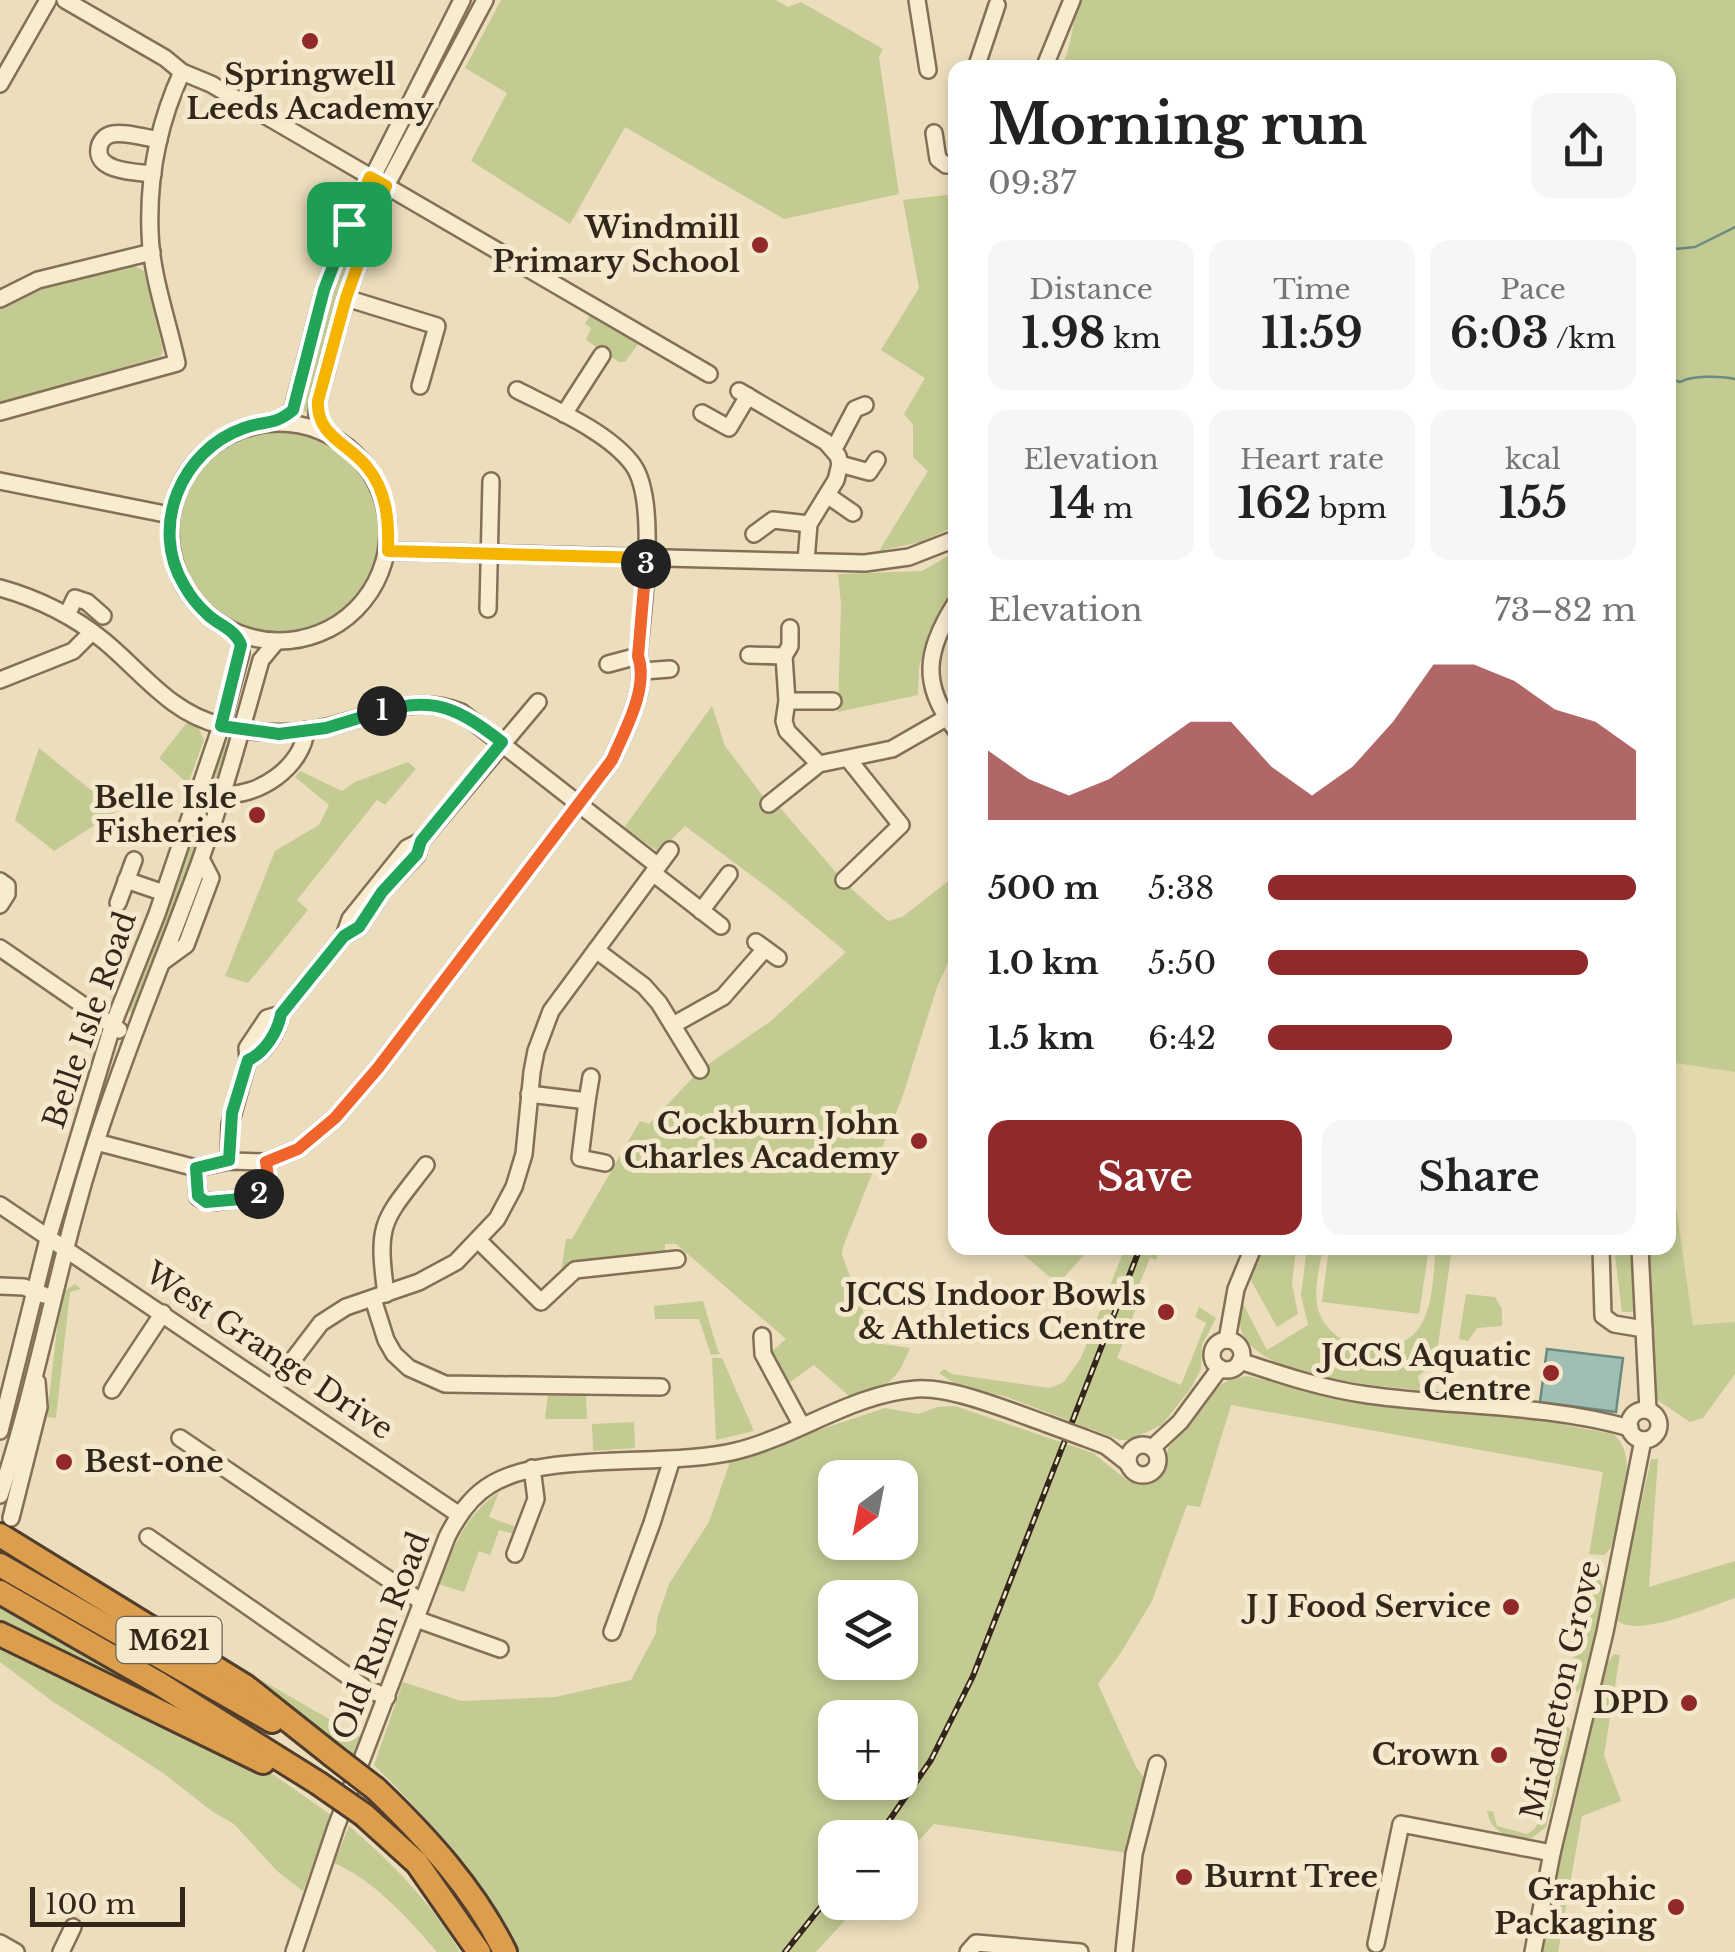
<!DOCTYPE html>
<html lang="en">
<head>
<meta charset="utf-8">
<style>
	body { margin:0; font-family:"Libre Baskerville",serif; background:#f6f6f6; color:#222; height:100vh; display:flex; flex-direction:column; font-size:38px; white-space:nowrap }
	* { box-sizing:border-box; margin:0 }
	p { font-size:32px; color:#767676 }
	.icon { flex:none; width:55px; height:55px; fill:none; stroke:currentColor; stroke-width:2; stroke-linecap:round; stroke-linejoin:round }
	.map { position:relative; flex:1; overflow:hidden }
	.side { position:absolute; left:948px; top:60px; width:728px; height:1195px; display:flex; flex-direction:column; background:#fff; border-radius:20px; box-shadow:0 5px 15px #0003 }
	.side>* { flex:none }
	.needle { width:65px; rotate:212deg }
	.buttons { position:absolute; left:818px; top:1460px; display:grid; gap:20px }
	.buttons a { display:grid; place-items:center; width:100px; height:100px; border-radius:20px; background:#fff; box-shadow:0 5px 15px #0003; font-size:50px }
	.scale { position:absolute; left:30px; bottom:25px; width:155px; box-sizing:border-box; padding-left:10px; border:5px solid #33271b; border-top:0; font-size:28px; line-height:35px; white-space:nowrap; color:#33271b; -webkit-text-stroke:8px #f4e9cc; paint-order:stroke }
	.pin { position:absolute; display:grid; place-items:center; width:85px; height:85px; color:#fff; margin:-42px; border-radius:20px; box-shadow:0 5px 15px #0006 }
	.km { position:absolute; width:50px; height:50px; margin:-25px; border-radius:50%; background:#222; color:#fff; font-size:28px; line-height:50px; text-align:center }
	.round { display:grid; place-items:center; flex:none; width:105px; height:105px; border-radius:20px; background:#f6f6f6 }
	.headline { display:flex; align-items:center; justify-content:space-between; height:170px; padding:0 40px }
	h1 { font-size:55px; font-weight:700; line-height:75px }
	.stats { display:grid; grid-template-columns:repeat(3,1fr); gap:15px; height:170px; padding:10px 40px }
	.stats div { display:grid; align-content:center; border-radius:20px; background:#f6f6f6; text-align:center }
	.stats b { font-size:42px; font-weight:700 }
	.stats small { font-size:28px; font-weight:400 }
	.stats p { font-size:28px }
	.chart { height:280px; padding:20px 40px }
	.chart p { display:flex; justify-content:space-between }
	.chart svg { width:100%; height:180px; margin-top:10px; fill:#912829; opacity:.7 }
	.action { display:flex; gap:20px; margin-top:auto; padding:20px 40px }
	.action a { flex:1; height:115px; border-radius:20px; background:#912829; color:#fff; font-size:40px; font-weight:700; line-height:115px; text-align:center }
	.action a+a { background:#f6f6f6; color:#222 }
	ul { padding:0 40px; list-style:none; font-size:32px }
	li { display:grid; grid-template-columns:160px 120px 1fr; align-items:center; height:75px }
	li i { height:25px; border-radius:12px; background:#912829 }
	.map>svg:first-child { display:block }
	.farmland { fill:#e2d9ab }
	.green { fill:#c3ca92; fill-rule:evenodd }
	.water { fill:#a1beb5; stroke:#698b82; stroke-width:2.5 }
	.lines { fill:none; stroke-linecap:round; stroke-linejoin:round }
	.stream { stroke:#698b82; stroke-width:2.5 }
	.minor-casing { stroke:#846f57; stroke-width:20 }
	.highway-casing { stroke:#513d2b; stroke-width:28 }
	.minor { stroke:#f8ecd0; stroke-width:15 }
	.highway { stroke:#dc9e4d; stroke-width:22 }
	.rail-casing { stroke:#33271b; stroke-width:6 }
	.rail { stroke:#f4e9cc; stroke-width:2.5; stroke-dasharray:8; stroke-linecap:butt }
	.minor-bridge-casing { stroke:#846f57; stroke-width:20; stroke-linecap:butt }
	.highway-bridge-casing { stroke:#513d2b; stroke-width:28; stroke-linecap:butt }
	.minor-bridge { stroke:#f8ecd0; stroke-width:15 }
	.highway-bridge { stroke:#dc9e4d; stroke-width:22 }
	.split-1-casing { stroke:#fff; stroke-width:20 }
	.split-2-casing { stroke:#fff; stroke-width:20 }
	.split-3-casing { stroke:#fff; stroke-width:20 }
	.split-4-casing { stroke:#fff; stroke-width:20 }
	.split-1 { stroke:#22a559; stroke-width:12 }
	.split-2 { stroke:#22a559; stroke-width:12 }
	.split-3 { stroke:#f0652b; stroke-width:12 }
	.split-4 { stroke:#f5b400; stroke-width:12 }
	.poi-dot { fill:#912829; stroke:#f4e9cc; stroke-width:4 }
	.labels { text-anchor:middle; stroke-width:10; stroke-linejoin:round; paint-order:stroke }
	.shield { fill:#f4e9cc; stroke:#6d6150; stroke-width:2.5 }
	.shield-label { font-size:28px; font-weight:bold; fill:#33271b }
	.poi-label { font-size:30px; font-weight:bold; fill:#33271b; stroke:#f4e9cc; text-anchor:end }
	.street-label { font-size:30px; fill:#33271b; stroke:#f4e9cc }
</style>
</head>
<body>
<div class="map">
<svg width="1735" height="1952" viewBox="0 0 1735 1952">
	<rect width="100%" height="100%" fill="#ecdebd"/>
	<!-- farmland -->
	<polygon class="farmland" points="1668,1062 1735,1072 1735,1322 1693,1326 1676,1206 1668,1173"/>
	<!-- green -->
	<g class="green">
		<polygon points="501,0 776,0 788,7 801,2 883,49 879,57 899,194 784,219 625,127 570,224 471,161 507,93 465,68"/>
		<path d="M1079,0h656v1072l-67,-10v-994h-607c12,-23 11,-48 18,-68z"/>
		<polygon points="955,194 955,526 921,542 879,551 928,471 913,457 913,425 904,414 925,378 881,350 919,288 903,200"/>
		<path d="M368,197l1,12 3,1 -60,200 -6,3 -4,-4c16,-74 37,-143 66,-212z"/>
		<polygon points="133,265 144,271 163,350 161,356 0,404 0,309 30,291"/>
		<polygon points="590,315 638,344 625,362 619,362 586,340 591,328 585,324"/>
		<circle cx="281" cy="533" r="101"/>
		<polygon points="955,552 955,590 928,634 919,668 918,695 838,712 841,604 838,574 922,571"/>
		<path d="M712,706l13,40 44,58 7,-1 70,81 42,37 14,-4 53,-41v72l-18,39 -34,108 -60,152 -1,8 33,88 35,5c-14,37 -25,39 -61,48l-35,-31 -28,20 -15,-33 15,-13 -110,-95h-11v10l-93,10 -11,8 5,-33h6l68,-118 9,3 51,-54 71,-49 75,-69 -71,-59 -90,-67 -26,26 -35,-24z"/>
		<polygon points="188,721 198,727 204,740 188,784 159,758"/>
		<polygon points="222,744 231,748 211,812 134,1015 128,1009 164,915"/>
		<polygon points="39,748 117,811 54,851 15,820"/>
		<polygon points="408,762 416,769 385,805 377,800 297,900 308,910 248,983 225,976 275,851 319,825 329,805 295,777 300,771 342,791 355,782"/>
		<polygon points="1668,1173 1676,1206 1693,1325 1735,1322 1735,1374 1703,1418 1690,1422 1647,1393 1643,1312 1622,1312 1614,1248 1668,1248"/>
		<polygon points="1020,1248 1090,1248 1058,1284 1018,1250"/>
		<polygon points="1125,1248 1160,1248 1156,1260 1150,1258 1135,1295 1140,1297 1117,1358 1181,1385 1206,1323 1195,1317 1199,1307 1216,1318 1202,1345 1201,1369 1191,1388 1162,1425 1129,1440 1120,1440 1007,1397 957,1385 939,1373 944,1369 952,1374 1050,1388 1064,1382 1081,1358"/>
		<polygon points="1259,1248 1296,1248 1292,1284 1298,1314 1277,1327 1249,1277"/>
		<path d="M1307,1248h16c-3,18 -10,42 -5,61 12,43 81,56 104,14 12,-21 11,-52 14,-75h16l-14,98 9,9 -29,21 1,7 15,3 -7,5c-47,-6 -211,-12 -185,-89l25,48 41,-25 -7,-30z"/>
		<polygon points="1329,1248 1429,1248 1419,1314 1322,1302"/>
		<polygon points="75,1284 81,1289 70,1292 56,1418 47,1417 60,1302 66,1290"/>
		<polygon points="1466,1294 1495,1297 1502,1309 1502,1326 1477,1328 1468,1341 1459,1339"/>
		<polygon points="703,1301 717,1348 720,1354 711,1355 699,1319 655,1319 654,1306"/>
		<polygon points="712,1358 722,1358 754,1431 716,1440"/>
		<path d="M1247,1376l58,13 202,25 106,20c29,22 5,84 -2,114l-7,7 -15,-1 14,-82 -372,-67 -31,102 -13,-2 -35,96 -32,53 -22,30 38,83 9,12 -1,35 -10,40 -200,-30 -34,37v-23h-65v64l26,1 -45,49h-297c-38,-71 -87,-130 -145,-187l29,-83 58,19 94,-4 76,-17 25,-47 1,-14 12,-35 40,-62 22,-63 154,-51 33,6 19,-7 18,-1 138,47 35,28 16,4 8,-2 12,-11 4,-24 48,-60 14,-9zM835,1478h65v64h-65zM835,1598h65v64h-65zM835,1718h65v64h-65z"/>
		<polygon points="548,1393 586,1393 587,1419 545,1419"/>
		<polygon points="634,1422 635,1448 593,1451 592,1424"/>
		<path d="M1651,1459h7l-9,128 86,-26v37c-24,8 -98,40 -117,23l2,-22z"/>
		<path d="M499,1492l-10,25 29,11 -3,6 -16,-4 -9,25 -11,-4 -15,41 -26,-8c16,-37 27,-69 61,-92z"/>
		<polygon points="71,1564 118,1597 360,1737 353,1756 270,1696 67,1570"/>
		<polygon points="1586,1571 1599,1577 1604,1589 1584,1686 1568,1698"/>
		<polygon points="0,1607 201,1725 0,1628"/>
		<polygon points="0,1641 274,1775 331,1815 303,1891 277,1871 234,1824 213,1812 163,1773 52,1701 0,1662"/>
		<polygon points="1614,1654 1620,1655 1604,1755 1621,1801 1582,1816 1558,1952 1541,1952 1563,1840 1607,1664"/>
		<path d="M1564,1721l8,11 -26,95 -14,11c-22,1 -41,-5 -45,-27h6l4,15 30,8c25,-11 33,-87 37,-113z"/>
		<path d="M349,1826c43,37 82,76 111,126h-23c-28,-33 -62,-71 -103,-89z"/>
	</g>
	<!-- water -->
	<polygon class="water" points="1547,1349 1623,1358 1616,1412 1540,1402"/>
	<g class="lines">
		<!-- stream -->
		<g class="stream">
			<polyline points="1668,260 1675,249 1695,247 1735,227"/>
			<path d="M1668,378l12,4c12,-7 41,-6 55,-3"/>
		</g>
		<!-- minor casing -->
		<g class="minor-casing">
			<g id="minor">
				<polyline points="65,0 165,58 182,72 211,84 709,374"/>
				<polyline points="917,0 928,70"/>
				<polyline points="976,68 997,5"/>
				<polyline points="1044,68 1072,0"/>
				<polyline points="0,84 48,0"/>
				<polyline points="934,133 938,159 946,165 955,164"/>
				<path d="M153,174c-16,-2 -58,-2 -54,-26 1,-6 5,-11 10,-13 12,-5 37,3 50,5"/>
				<polyline points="346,298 437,326 420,386"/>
				<polyline points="0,299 38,280 152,252"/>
				<polyline points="739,391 826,442 838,456 840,464 836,480 809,524 806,561"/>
				<path d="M0,412l177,-49c-9,-42 -26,-88 -27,-131 -2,-55 9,-110 32,-160"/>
				<polyline points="702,413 729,428 748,396"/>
				<polyline points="564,414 602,355"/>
				<polyline points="279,422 293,409 324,290 349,224 462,0"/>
				<circle cx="279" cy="532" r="109"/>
				<polyline points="326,433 317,416 318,401 346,298 386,186 485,0"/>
				<polyline points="834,449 855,409 865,405"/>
				<polyline points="840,464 869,472 877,460"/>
				<polyline points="0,481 170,515"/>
				<polyline points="827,495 853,513"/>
				<polyline points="754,534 773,520 809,524"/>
				<polyline points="388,551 865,563 909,557 955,539"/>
				<path d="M0,588c36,10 73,28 103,52 38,31 67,73 117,85 35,9 71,10 107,2 46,-11 86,-34 134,-15l197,154"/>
				<path d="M955,604c-29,46 -35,80 0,125"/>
				<polyline points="488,609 491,481"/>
				<polyline points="67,615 75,598 87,602 103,616"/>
				<polyline points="790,628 790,646 784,656 787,701 784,721 787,731 819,764"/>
				<polyline points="749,655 784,656"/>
				<polyline points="608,664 638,656"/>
				<polyline points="643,671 670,669"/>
				<polyline points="0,680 73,651 92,632"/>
				<polyline points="787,701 833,701"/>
				<path d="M222,794c35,4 81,-27 84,-64"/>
				<polyline points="769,804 819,764 892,749 946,718"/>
				<polyline points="653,873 721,926"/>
				<polyline points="126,880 164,893"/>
				<polyline points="844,880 901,825 849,760"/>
				<polyline points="0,881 7,886 7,894 0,905"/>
				<polyline points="118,903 134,860"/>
				<polyline points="701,911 729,874"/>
				<polyline points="344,936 350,919 407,848 421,841"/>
				<polyline points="756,942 778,958"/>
				<polyline points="0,948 119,1030"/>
				<polyline points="596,950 644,986 659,1003 700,1070"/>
				<polyline points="164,961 186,945 211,878 201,859"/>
				<polyline points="673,1025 723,997 765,949"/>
				<path d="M248,1060c17,-7 30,-28 33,-46l63,-78 15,-9 23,-35 35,-37 4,-14 117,-139"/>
				<polyline points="529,1094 587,1101 580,1158 605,1163"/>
				<polyline points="587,1101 591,1077"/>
				<path d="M96,1142l100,26 33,-7 37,1 32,-13 37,-31 43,-50 234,-308c13,-30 37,-72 26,-104 4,-45 21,-154 -5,-191 -24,-33 -81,-57 -116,-75"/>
				<polyline points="229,1161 230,1124 248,1060 247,1048 267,1018 281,1014"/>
				<path d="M196,1168l2,29c10,7 19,4 31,3 29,-3 42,-5 37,-38"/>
				<polyline points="0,1205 458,1514"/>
				<polyline points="479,1241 541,1302 575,1270 677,1259"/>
				<polyline points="1601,1248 1603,1316 1614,1324 1644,1329"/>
				<polyline points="1640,1248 1648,1410"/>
				<polyline points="0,1286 24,1287 44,1295"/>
				<path d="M386,1294c-10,-73 -3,-73 40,-129"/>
				<polyline points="373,1299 386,1340 394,1354 409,1368 445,1384 661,1387"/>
				<polyline points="762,1336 763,1354 802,1426"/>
				<polyline points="1227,1340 1236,1289 1253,1248"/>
				<circle cx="1227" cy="1355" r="15"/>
				<path d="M1240,1361c42,14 84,28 128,34 86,12 177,9 262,33"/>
				<polyline points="273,1386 321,1323 346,1307 419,1282 456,1262 497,1219 514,1187 524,1154 532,1072 536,1051 551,1011 670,850"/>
				<polyline points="112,1390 163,1313"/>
				<circle cx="1644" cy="1425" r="15"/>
				<polyline points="0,1431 49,1235 112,1027 157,914 221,726 241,653 239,639 234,632"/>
				<polyline points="180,1438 422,1602"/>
				<polyline points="1085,1438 1106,1446 1129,1464"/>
				<circle cx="1143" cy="1460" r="15"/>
				<polyline points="1152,1448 1180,1422 1220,1368"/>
				<path d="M0,1495c39,-115 58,-236 96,-353 30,-94 69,-185 103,-278 24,-67 43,-136 62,-204l15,-18"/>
				<polyline points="11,1518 39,1407 37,1382"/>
				<polyline points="148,1537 365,1688 387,1697"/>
				<polyline points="515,1554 536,1499 532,1468"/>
				<polyline points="416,1619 500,1649"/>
				<polyline points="612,1632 652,1523 672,1459"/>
				<polyline points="0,1943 16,1952"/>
				<polyline points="1376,1944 1401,1824 1552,1853"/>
				<polyline points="61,1952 73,1927"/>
				<path d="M294,1952l42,-125 111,-290c10,-20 23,-40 43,-52 55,-35 178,-17 246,-34 61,-15 116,-57 180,-62 35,-3 97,23 131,35"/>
				<polyline points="968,1952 976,1943 1080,1952"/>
				<polyline points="1124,1952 1134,1854 1157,1764"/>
				<polyline points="1533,1952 1552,1853 1605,1632 1643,1440"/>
			</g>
		</g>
		<!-- highway casing -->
		<g class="highway-casing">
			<g id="highway">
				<polyline points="0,1535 245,1686 332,1755"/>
				<polyline points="0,1565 272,1721"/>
				<polyline points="0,1592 160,1684 318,1783"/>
				<polyline points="0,1634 263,1762"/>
				<path d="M376,1789c50,48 98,100 129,163"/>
				<polyline points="364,1815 417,1863 479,1952"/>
			</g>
		</g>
		<!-- minor -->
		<use href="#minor" class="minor"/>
		<!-- highway -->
		<use href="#highway" class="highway"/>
		<!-- rail casing -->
		<g class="rail-casing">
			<g id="rail">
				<polyline points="877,1838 931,1760 973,1676 1140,1248"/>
				<polyline points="785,1952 835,1889"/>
			</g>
		</g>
		<!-- rail -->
		<use href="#rail" class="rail"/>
		<!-- minor-bridge casing -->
		<g class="minor-bridge-casing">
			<polyline id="minor-bridge" points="1047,1424 1085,1438"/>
		</g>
		<!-- highway-bridge casing -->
		<g class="highway-bridge-casing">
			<g id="highway-bridge">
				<polyline points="332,1755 376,1789"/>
				<polyline points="318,1783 364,1815"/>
			</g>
		</g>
		<!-- minor-bridge -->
		<use href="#minor-bridge" class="minor-bridge"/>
		<!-- highway-bridge -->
		<use href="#highway-bridge" class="highway-bridge"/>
	</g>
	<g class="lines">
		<!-- split-1 casing -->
		<g class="split-1-casing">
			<path id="split-1" d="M349,224l-25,66 -31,120c-19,16 -27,10 -49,18 -63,22 -95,99 -60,157 6,11 14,21 24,30 12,11 27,14 33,30l-20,81 58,8 47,-6 56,-17"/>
		</g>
		<!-- split-2 casing -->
		<g class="split-2-casing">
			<path id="split-2" d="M259,1194l-6,4 -47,4 -8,-6 -2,-28 33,-8 3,-47 16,-53c17,-7 30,-29 33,-46l63,-78 15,-9 23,-35 35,-38 4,-13 81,-99c-42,-32 -67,-47 -120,-31"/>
		</g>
		<!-- split-3 casing -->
		<g class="split-3-casing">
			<path id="split-3" d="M259,1194l9,-17 -2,-15 32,-13 37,-31 43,-50 234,-308c13,-30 37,-72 26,-104l8,-92"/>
		</g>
		<!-- split-4 casing -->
		<g class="split-4-casing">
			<path id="split-4" d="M349,224l21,-47 16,9 -40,112 -28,103c-2,35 30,42 49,66 20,24 22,54 21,84l258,7v6"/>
		</g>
		<!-- split-1 -->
		<use href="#split-1" class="split-1"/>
		<!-- split-2 -->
		<use href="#split-2" class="split-2"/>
		<!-- split-3 -->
		<use href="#split-3" class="split-3"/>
		<!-- split-4 -->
		<use href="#split-4" class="split-4"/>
	</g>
	<!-- markers -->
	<g class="poi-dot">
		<circle cx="310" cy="41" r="10"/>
		<circle cx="760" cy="245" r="10"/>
		<circle cx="257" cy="815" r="10"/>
		<circle cx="919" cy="1141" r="10"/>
		<circle cx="1166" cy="1312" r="10"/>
		<circle cx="1551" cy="1373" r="10"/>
		<circle cx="64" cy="1462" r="10"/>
		<circle cx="1511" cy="1607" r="10"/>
		<circle cx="1689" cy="1703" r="10"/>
		<circle cx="1499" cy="1755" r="10"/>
		<circle cx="1184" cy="1877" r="10"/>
		<circle cx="1676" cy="1907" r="10"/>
	</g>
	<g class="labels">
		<!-- shield labels -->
		<rect class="shield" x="116.5" y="1617" width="105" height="46" rx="8"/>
		<g class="shield-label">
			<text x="169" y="1650">M621</text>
		</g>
		<!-- poi labels -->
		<g class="poi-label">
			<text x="310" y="85" text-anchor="middle">Springwell<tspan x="310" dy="34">Leeds Academy</tspan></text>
			<text x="740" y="238">Windmill<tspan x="740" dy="34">Primary School</tspan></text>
			<text x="237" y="808">Belle Isle<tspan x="237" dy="34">Fisheries</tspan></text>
			<text x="899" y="1134">Cockburn John<tspan x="899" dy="34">Charles Academy</tspan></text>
			<text x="1146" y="1305">JCCS Indoor Bowls<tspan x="1146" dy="34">&amp; Athletics Centre</tspan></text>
			<text x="1531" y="1366">JCCS Aquatic<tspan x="1531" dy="34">Centre</tspan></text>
			<text x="84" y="1472" text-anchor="start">Best-one</text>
			<text x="1491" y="1617">J J Food Service</text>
			<text x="1669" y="1713">DPD</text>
			<text x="1479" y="1765">Crown</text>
			<text x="1204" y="1887" text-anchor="start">Burnt Tree</text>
			<text x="1656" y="1900">Graphic<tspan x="1656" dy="34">Packaging</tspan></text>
		</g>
		<!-- street labels -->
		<g class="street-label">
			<text transform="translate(90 1020) rotate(-71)" y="10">Belle Isle Road</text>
			<text transform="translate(269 1351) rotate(34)" y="10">West Grange Drive</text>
			<text transform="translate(381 1636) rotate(-69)" y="10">Old Run Road</text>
			<text transform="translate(1561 1690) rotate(-77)" y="10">Middleton Grove</text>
		</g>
	</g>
</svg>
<div class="buttons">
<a><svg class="needle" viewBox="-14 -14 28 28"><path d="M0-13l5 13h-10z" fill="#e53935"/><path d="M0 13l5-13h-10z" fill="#767676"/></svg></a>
<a><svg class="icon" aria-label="layers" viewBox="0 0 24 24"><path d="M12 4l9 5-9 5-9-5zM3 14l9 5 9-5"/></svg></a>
<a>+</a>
<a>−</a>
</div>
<div class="scale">100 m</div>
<div class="pin" style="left:349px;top:224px;background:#1e9e55"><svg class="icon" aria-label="arrive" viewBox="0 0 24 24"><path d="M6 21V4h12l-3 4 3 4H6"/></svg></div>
<b class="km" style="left:382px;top:711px">1</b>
<b class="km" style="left:259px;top:1194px">2</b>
<b class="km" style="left:646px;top:564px">3</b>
<section class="side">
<div class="headline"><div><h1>Morning run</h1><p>09:37</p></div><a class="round"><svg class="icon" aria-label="share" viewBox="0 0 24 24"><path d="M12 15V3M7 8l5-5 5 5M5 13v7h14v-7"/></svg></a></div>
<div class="stats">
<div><p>Distance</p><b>1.98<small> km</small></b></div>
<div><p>Time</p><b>11:59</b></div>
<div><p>Pace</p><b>6:03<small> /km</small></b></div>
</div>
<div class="stats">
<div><p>Elevation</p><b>14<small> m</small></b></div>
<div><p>Heart rate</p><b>162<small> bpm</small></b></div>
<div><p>kcal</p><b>155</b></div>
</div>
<div class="chart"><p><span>Elevation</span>73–82 m</p>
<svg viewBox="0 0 160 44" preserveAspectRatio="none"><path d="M0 44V27L10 34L20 38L30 34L40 27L50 20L60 20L70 31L80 38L90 31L100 20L110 6L120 6L130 10L140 17L150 20L160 27V44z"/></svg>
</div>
<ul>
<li><b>500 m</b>5:38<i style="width:100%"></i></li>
<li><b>1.0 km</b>5:50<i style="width:87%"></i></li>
<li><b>1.5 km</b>6:42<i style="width:50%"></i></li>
</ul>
<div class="action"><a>Save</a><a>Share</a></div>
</section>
</div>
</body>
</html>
